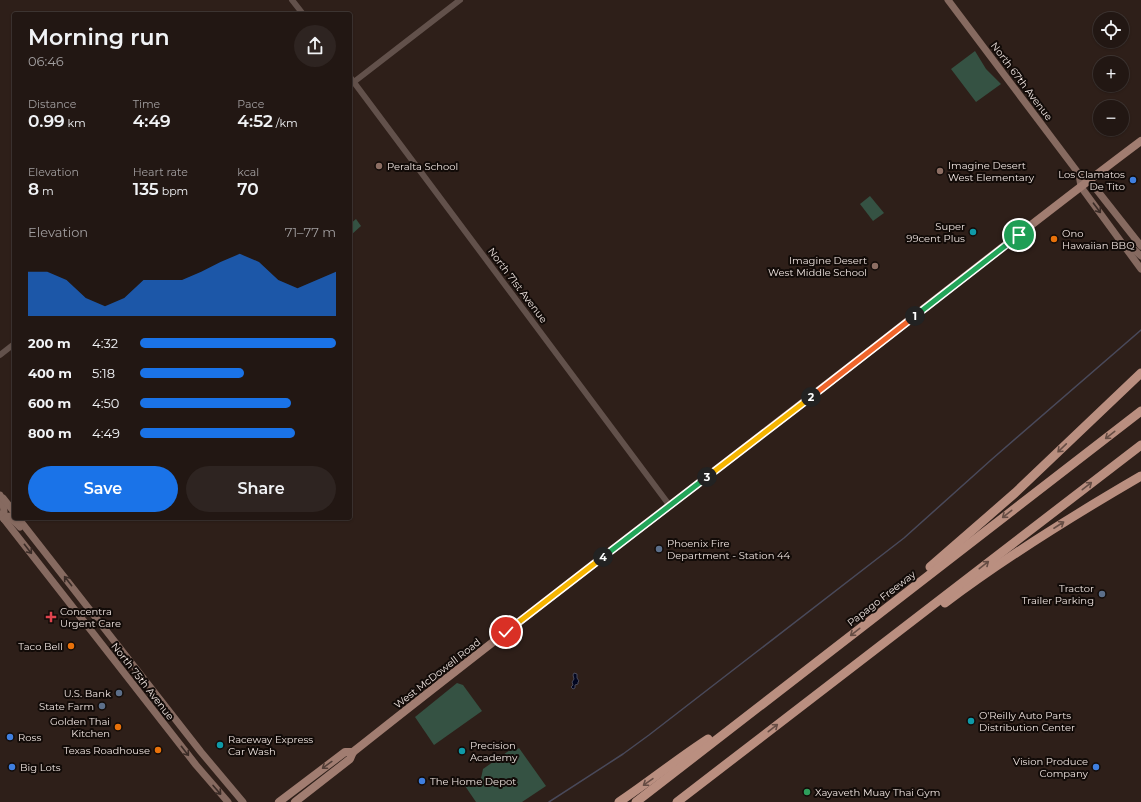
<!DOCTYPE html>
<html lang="en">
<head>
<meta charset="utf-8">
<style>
	body { margin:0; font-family:Montserrat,sans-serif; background:#2e2421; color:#f1f3f6; height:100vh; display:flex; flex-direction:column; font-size:15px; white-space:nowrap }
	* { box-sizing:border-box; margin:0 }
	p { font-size:13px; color:#a29fa0 }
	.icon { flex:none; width:22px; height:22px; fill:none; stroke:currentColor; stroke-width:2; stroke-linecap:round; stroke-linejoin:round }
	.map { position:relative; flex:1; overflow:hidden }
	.sheet { position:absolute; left:12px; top:12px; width:340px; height:508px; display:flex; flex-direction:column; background:#221713; border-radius:4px; box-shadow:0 1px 3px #0004,0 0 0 1px #3f3633 }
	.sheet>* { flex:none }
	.tools { position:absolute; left:1093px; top:12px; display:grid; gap:8px }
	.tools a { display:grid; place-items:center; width:36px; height:36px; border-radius:50%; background:#221713; box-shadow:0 1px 3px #0004,0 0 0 1px #3f3633; font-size:20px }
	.pin { position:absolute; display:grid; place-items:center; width:34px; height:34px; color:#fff; margin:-17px; border:2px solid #fff; border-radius:50%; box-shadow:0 1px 4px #0007 }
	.km { position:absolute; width:20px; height:20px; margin:-10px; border-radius:50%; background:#222; color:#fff; font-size:11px; line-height:20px; text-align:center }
	.round { display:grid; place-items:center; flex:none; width:42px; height:42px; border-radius:21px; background:#2e2421 }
	.summary { display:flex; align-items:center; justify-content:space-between; height:68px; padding:0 16px }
	h1 { font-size:22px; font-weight:600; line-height:30px }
	.figures { display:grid; grid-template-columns:repeat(3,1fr); gap:6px; height:68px; padding:4px 16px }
	.figures div { display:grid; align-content:center }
	.figures b { font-size:17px; font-weight:600 }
	.figures small { font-size:11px; font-weight:400 }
	.figures p { font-size:11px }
	.chart { height:112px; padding:8px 16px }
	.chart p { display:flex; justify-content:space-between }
	.chart svg { width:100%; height:72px; margin-top:4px; fill:#1a73e8; opacity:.7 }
	.cta { display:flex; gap:8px; margin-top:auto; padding:8px 16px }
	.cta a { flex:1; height:46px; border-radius:24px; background:#1a73e8; color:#fff; font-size:16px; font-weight:600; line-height:46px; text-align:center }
	.cta a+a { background:#2e2421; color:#f1f3f6 }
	ul { padding:0 16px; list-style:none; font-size:13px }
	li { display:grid; grid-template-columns:64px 48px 1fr; align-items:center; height:30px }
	li i { height:10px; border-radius:5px; background:#1a73e8 }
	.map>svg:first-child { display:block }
	.green { fill:#355243 }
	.water { fill:#020721; stroke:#49495a }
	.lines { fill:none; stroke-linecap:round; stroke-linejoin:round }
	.stream { stroke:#49495a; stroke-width:1.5 }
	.tertiary { stroke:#62514b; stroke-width:6 }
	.secondary { stroke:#866a60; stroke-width:7 }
	.primary { stroke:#a17d71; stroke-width:8 }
	.motorway { stroke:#ba8f80; stroke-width:9 }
	.oneway { stroke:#3b2c27 }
	.oneway2 { stroke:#664d44 }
	.oneway3 { stroke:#523e37 }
	.split-1-casing { stroke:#fff; stroke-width:8 }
	.split-2-casing { stroke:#fff; stroke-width:8 }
	.split-3-casing { stroke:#fff; stroke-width:8 }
	.split-4-casing { stroke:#fff; stroke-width:8 }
	.split-5-casing { stroke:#fff; stroke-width:8 }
	.split-1 { stroke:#22a559; stroke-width:5 }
	.split-2 { stroke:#f0652b; stroke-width:5 }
	.split-3 { stroke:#f5b400; stroke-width:5 }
	.split-4 { stroke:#22a559; stroke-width:5 }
	.split-5 { stroke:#f5b400; stroke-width:5 }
	.education-dot { fill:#8d6e63; stroke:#120b08; stroke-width:1.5 }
	.shop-dot { fill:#3f7fe0; stroke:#120b08; stroke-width:1.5 }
	.culture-dot { fill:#0f9aa8; stroke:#120b08; stroke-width:1.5 }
	.food-dot { fill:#e8710a; stroke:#120b08; stroke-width:1.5 }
	.service-dot { fill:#5c6f8a; stroke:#120b08; stroke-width:1.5 }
	.health-dot { fill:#e0444e; stroke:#120b08; stroke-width:1.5 }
	.leisure-dot { fill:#2e9e5b; stroke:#120b08; stroke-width:1.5 }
	.labels { text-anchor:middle; stroke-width:4; stroke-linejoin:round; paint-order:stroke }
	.street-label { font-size:10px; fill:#eee3df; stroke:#120b08 }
	.poi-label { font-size:10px; fill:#eee3df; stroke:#120b08; text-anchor:start }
</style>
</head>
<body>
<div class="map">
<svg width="1141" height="802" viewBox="0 0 1141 802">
	<rect width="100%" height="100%" fill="#2e1f19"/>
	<!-- green -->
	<g class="green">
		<polygon points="975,51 986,69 1001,84 976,102 951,69"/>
		<polygon points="870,196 884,213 873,221 860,204"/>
		<polygon points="356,219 361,226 351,235 350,224"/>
		<polygon points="457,683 463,685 482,711 434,745 415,717"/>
		<path d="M519,748l27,38 -24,16h-46l-13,-19 9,4c9,-2 9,-9 11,-18l27,-19h6z"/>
	</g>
	<!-- water -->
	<polygon class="water" points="574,673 577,674 577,678 579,681 578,682 578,684 575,685 575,688 573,689 571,687 573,685 572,682 574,679 573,675"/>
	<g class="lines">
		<!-- stream -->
		<polyline class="stream" points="549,802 623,754 649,735 904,538 991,460 1141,330"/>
		<!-- tertiary -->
		<g class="tertiary">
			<polyline points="292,0 303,14"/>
			<polyline points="350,77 670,506"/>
			<polyline points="350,85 460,0"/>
			<polyline points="0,355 14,344"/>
		</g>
		<!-- secondary -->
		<g class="secondary">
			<polyline points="948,0 1079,174 1089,180 1141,246"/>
			<polyline points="1079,174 1081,187 1141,269"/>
			<polyline points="1125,247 1130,246 1141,256"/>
			<path d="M0,495c3,8 5,15 4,24"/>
			<polyline points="3,498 14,512"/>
			<polyline points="0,514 196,765 228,802"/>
			<polyline points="18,518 201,752 243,802"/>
			<polyline points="4,519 9,516 20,527"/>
		</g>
		<!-- primary -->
		<g class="primary">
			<polyline points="279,802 345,752 353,752"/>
			<path d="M295,802l55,-43 3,-7c162,-129 327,-254 491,-381 99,-77 197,-155 297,-230"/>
		</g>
		<!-- motorway -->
		<g class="motorway">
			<polyline points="930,567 1015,493 1141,373"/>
			<path d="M945,603c62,-47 129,-88 196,-127"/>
			<path d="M619,802c30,-20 58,-43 89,-63"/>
			<polyline points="636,802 1141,411"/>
			<polyline points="677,802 1141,445"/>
		</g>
	</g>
	<!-- one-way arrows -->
	<defs><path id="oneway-shaft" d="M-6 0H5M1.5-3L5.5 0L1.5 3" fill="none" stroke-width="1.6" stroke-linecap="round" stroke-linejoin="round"/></defs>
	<g class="oneway">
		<use href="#oneway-shaft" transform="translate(1097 208) rotate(53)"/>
		<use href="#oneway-shaft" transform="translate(28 549) rotate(52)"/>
		<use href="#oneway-shaft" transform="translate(68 581) rotate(-128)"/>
		<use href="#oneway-shaft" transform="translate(185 751) rotate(52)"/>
		<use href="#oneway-shaft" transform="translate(217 790) rotate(49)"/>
	</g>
	<g class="oneway2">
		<use href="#oneway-shaft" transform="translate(1110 435) rotate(142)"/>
		<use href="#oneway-shaft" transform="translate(1062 448) rotate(136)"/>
		<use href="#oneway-shaft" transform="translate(1087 486) rotate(-38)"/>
		<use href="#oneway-shaft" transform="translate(1007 514) rotate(142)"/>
		<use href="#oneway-shaft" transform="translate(1059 525) rotate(-33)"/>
		<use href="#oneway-shaft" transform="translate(984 565) rotate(-38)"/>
		<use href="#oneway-shaft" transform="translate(855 632) rotate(142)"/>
		<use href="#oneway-shaft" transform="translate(773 728) rotate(-38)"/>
		<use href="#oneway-shaft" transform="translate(648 782) rotate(145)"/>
	</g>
	<use class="oneway3" href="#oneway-shaft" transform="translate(327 765) rotate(144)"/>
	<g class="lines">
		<!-- split-1 casing -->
		<g class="split-1-casing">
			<polyline id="split-1" points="915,316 1019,235"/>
		</g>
		<!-- split-2 casing -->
		<g class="split-2-casing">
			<polyline id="split-2" points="811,397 915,316"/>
		</g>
		<!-- split-3 casing -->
		<g class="split-3-casing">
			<polyline id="split-3" points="707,477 811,397"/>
		</g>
		<!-- split-4 casing -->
		<g class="split-4-casing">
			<polyline id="split-4" points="603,557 707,477"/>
		</g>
		<!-- split-5 casing -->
		<g class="split-5-casing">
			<polyline id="split-5" points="506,632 603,557"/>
		</g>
		<!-- split-1 -->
		<use href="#split-1" class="split-1"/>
		<!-- split-2 -->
		<use href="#split-2" class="split-2"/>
		<!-- split-3 -->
		<use href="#split-3" class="split-3"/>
		<!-- split-4 -->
		<use href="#split-4" class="split-4"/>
		<!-- split-5 -->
		<use href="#split-5" class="split-5"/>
	</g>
	<!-- markers -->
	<g class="education-dot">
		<circle cx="379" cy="166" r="4"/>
		<circle cx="940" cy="171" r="4"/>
		<circle cx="875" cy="266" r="4"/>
	</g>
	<g class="shop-dot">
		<circle cx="1133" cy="180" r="4"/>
		<circle cx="10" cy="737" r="4"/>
		<circle cx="12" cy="767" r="4"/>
		<circle cx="1096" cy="767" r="4"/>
		<circle cx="422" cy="781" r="4"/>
	</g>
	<g class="culture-dot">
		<circle cx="973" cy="232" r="4"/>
		<circle cx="971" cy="721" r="4"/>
		<circle cx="220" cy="745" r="4"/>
		<circle cx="462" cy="751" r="4"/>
	</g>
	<g class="food-dot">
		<circle cx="1054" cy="239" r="4"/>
		<circle cx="71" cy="646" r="4"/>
		<circle cx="118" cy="727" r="4"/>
		<circle cx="158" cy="750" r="4"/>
	</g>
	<g class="service-dot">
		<circle cx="659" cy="549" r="4"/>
		<circle cx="1102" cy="594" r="4"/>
		<circle cx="119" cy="693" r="4"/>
		<circle cx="102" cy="706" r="4"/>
	</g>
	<path class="health-dot" d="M49 611h4v4h4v4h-4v4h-4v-4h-4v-4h4z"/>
	<circle class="leisure-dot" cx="807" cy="792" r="4"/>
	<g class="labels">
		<!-- street labels -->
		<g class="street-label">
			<text transform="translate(1022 81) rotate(53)" y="4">North 67th Avenue</text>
			<text transform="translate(518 285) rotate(53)" y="4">North 71st Avenue</text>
			<text transform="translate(881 598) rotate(-38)" y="4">Papago Freeway</text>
			<text transform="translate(437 673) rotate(-38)" y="4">West McDowell Road</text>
			<text transform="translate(143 681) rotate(52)" y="4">North 75th Avenue</text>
		</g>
		<!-- poi labels -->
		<g class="poi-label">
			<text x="948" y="169">Imagine Desert<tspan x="948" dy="12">West Elementary</tspan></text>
			<text x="387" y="170">Peralta School</text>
			<text x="1125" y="178" text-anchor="end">Los Clamatos<tspan x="1125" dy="12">De Tito</tspan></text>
			<text x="965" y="230" text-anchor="end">Super<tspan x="965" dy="12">99cent Plus</tspan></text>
			<text x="1062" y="237">Ono<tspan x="1062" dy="12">Hawaiian BBQ</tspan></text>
			<text x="867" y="264" text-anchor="end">Imagine Desert<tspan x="867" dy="12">West Middle School</tspan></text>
			<text x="667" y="547">Phoenix Fire<tspan x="667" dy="12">Department - Station 44</tspan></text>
			<text x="1094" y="592" text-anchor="end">Tractor<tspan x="1094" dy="12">Trailer Parking</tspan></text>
			<text x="60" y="615">Concentra<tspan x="60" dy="12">Urgent Care</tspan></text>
			<text x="63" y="650" text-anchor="end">Taco Bell</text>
			<text x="111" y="697" text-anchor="end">U.S. Bank</text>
			<text x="94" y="710" text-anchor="end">State Farm</text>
			<text x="979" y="719">O'Reilly Auto Parts<tspan x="979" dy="12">Distribution Center</tspan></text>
			<text x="110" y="725" text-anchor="end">Golden Thai<tspan x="110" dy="12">Kitchen</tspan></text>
			<text x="18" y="741">Ross</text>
			<text x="228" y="743">Raceway Express<tspan x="228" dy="12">Car Wash</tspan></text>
			<text x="470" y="749">Precision<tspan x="470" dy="12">Academy</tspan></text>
			<text x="150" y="754" text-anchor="end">Texas Roadhouse</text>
			<text x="1088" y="765" text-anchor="end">Vision Produce<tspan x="1088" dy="12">Company</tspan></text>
			<text x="20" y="771">Big Lots</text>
			<text x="430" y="785">The Home Depot</text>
			<text x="815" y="796">Xayaveth Muay Thai Gym</text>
		</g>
	</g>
</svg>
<div class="tools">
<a><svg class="icon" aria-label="locate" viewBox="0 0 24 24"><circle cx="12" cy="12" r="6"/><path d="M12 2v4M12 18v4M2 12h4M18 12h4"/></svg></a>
<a>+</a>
<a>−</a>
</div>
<div class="pin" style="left:1019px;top:235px;background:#1e9e55"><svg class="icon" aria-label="arrive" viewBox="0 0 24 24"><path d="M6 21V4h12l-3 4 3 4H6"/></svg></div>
<div class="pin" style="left:506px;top:632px;background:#d93025"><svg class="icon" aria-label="check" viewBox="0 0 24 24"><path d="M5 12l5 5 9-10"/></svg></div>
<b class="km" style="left:915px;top:316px">1</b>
<b class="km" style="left:811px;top:397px">2</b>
<b class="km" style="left:707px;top:477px">3</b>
<b class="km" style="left:603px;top:557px">4</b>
<section class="sheet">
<div class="summary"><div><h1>Morning run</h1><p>06:46</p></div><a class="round"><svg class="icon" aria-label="share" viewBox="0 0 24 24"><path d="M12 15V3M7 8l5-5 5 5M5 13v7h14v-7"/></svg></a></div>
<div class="figures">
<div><p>Distance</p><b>0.99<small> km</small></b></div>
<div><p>Time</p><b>4:49</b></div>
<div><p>Pace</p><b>4:52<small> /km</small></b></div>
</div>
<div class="figures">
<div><p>Elevation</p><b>8<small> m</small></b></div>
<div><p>Heart rate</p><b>135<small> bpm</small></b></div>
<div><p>kcal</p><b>70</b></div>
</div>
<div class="chart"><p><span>Elevation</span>71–77 m</p>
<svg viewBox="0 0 160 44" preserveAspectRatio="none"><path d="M0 44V17L10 17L20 22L30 33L40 38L50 33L60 22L70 22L80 22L90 17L100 11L110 6L120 11L130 22L140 27L150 22L160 17V44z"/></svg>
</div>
<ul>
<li><b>200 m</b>4:32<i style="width:100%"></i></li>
<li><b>400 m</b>5:18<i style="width:53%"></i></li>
<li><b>600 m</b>4:50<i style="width:77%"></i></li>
<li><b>800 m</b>4:49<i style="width:79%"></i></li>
</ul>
<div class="cta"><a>Save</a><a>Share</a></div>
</section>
</div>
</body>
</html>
